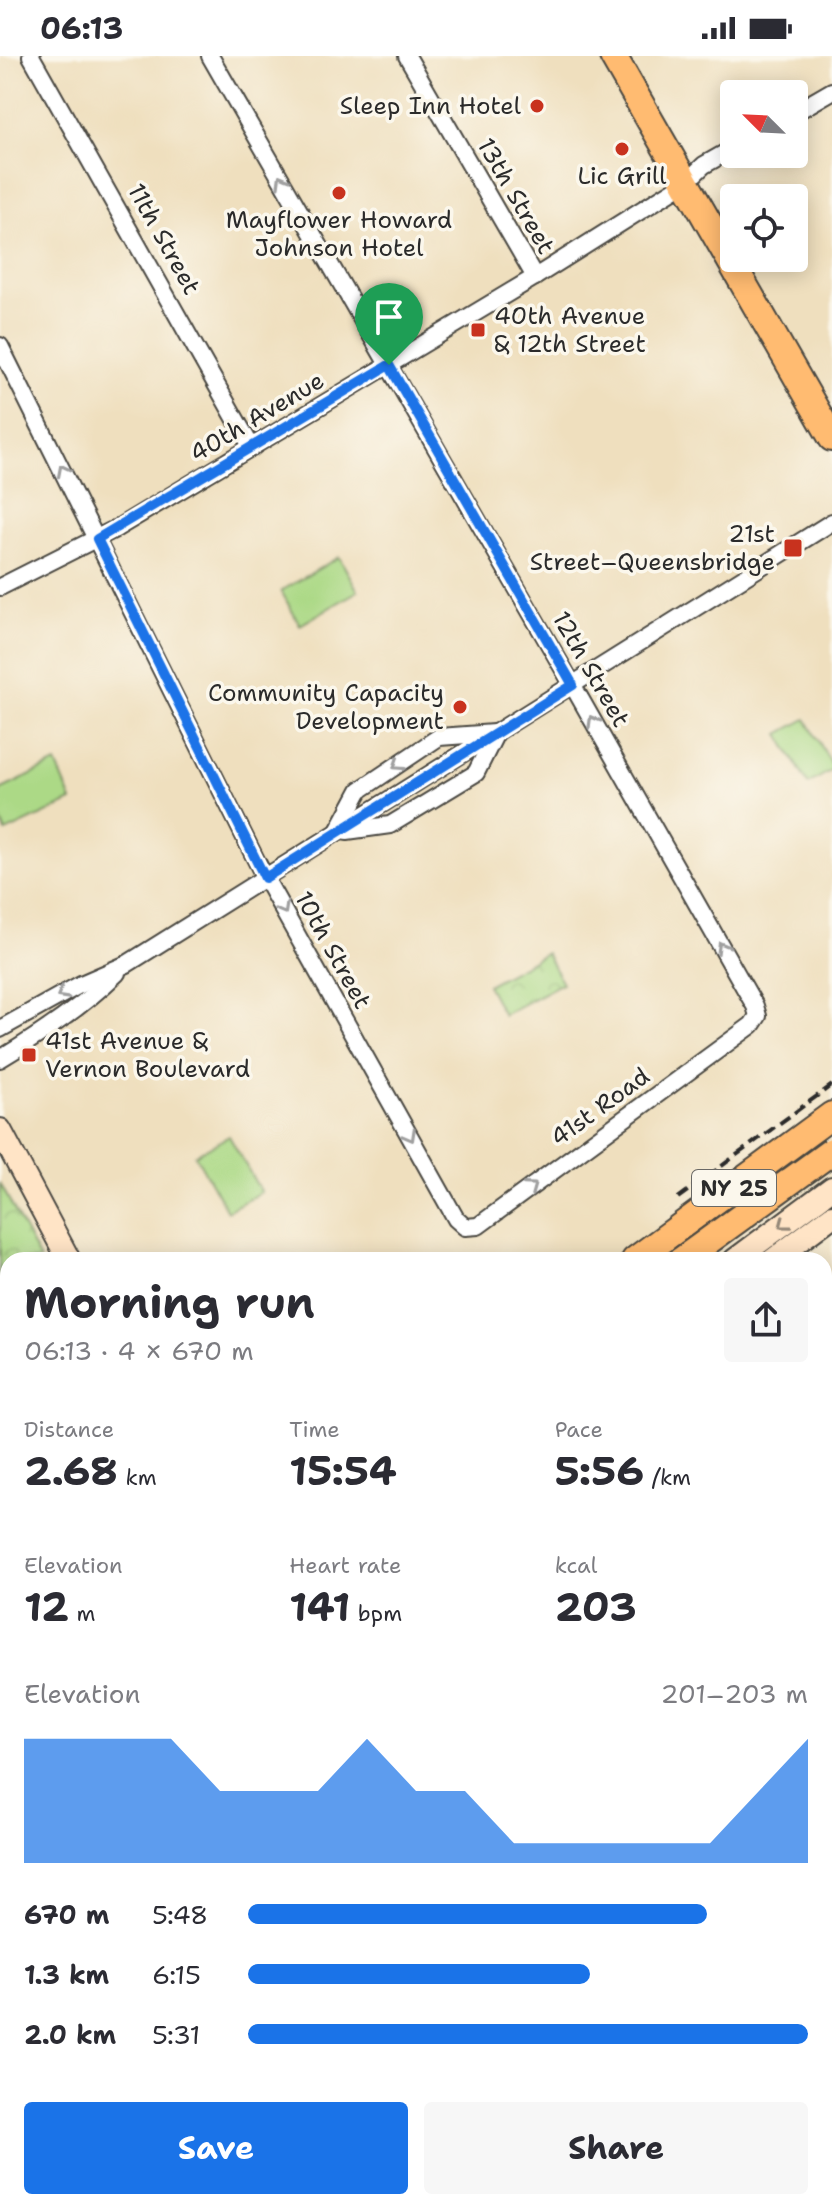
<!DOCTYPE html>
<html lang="en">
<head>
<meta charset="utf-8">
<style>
	body { margin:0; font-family:"Shantell Sans",sans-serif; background:#f7f7f7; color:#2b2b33; height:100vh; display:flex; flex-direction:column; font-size:30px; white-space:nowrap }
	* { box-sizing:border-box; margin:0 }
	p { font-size:26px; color:#7c7c81 }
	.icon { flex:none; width:44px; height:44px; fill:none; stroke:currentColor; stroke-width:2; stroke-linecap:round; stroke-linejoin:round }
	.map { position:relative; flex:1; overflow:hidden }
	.panel { position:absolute; left:0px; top:1196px; width:832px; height:958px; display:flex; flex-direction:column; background:#fff; border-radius:24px 24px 0 0; box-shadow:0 4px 20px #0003 }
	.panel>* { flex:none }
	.needle { width:52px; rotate:294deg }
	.controls { position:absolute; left:720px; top:24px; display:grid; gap:16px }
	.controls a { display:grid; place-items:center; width:88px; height:88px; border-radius:8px; background:#fff; box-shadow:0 4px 20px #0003; font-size:40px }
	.pin { position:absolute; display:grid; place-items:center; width:68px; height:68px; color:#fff; margin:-82px -34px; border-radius:50% 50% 50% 0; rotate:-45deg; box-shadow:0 0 8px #0007 }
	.pin .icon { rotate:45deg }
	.round { display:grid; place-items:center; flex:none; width:84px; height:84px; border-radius:8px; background:#f7f7f7 }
	.overview { display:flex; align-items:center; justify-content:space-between; height:136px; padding:0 24px }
	h1 { font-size:44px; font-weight:700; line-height:60px }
	.figures { display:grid; grid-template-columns:repeat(3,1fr); gap:12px; height:136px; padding:8px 24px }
	.figures div { display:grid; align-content:center }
	.figures b { font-size:40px; font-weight:700 }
	.figures small { font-size:22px; font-weight:400 }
	.figures p { font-size:22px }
	.chart { height:224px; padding:16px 24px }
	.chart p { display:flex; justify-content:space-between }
	.chart svg { width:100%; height:144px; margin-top:8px; fill:#1a73e8; opacity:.7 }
	.primary-button { display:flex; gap:16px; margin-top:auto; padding:16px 24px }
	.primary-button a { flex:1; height:92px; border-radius:8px; background:#1a73e8; color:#fff; font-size:32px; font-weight:700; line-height:92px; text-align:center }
	.primary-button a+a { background:#f7f7f7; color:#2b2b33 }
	ul { padding:0 24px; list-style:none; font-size:26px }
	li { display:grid; grid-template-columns:128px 96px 1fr; align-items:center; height:60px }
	li i { height:20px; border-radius:10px; background:#1a73e8 }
	.status { display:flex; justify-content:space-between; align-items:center; height:56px; padding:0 40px; background:#fff; direction:ltr }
	.status svg { height:22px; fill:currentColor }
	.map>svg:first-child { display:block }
	.grass { fill:#acd986; stroke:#6c8258; stroke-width:2 }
	.park { fill:url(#park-crowns); stroke:#6c8258; stroke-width:2 }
	.water { fill:#4dbcc4; stroke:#3c7478; stroke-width:2 }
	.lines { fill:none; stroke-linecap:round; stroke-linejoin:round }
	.minor-casing { stroke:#484641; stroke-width:20 }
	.secondary-casing { stroke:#484641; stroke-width:26 }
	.primary-casing { stroke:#484641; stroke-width:30 }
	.trunk-casing { stroke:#484641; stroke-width:30 }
	.minor { stroke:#fff; stroke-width:16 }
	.secondary { stroke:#ffe4c6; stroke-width:22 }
	.primary { stroke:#ffbb71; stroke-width:26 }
	.trunk { stroke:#ffbb71; stroke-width:26 }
	.rail { stroke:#2b2b2b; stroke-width:4; stroke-dasharray:12 6; stroke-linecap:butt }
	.trunk-bridge-casing { stroke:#484641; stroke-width:30; stroke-linecap:butt }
	.trunk-bridge { stroke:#ffbb71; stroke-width:26 }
	.oneway { stroke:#a0a0a0 }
	.oneway2 { stroke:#958878 }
	.route-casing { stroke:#fff; stroke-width:16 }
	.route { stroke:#1a73e8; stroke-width:10 }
	.poi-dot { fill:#c8321e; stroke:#fbf7ec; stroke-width:3 }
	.labels { text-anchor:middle; stroke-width:7; stroke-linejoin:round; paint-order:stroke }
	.shield { fill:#fbf7ec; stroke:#696865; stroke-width:2 }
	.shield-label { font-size:22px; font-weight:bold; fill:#2b2b2b }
	.poi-label { font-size:24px; fill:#2b2b2b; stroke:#fbf7ec; text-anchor:end }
	.street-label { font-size:24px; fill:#2b2b2b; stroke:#fbf7ec }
</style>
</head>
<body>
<div class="status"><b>06:13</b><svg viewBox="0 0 49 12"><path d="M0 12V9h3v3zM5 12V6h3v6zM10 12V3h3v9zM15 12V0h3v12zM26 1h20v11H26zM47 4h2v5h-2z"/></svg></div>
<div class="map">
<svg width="832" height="2153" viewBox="0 0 832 2153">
	<defs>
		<pattern id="park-crowns" width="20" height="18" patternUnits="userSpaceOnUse" patternTransform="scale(2)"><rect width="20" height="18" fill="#acd986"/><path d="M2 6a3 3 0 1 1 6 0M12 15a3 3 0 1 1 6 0" fill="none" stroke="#94ba74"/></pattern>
	</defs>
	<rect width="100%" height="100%" fill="#fbf7ec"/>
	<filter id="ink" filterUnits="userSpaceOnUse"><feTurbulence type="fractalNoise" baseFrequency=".0125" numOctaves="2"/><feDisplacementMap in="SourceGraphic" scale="16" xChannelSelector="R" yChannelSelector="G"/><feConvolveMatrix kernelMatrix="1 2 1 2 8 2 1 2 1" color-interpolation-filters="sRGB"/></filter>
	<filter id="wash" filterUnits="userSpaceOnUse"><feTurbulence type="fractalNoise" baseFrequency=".006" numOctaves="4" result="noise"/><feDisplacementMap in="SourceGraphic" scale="32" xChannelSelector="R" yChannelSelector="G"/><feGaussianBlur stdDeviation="1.8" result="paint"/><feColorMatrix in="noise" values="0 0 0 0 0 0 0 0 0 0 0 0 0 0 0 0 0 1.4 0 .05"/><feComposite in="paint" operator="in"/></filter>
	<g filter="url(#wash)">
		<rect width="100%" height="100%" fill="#efdfbe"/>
		<!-- grass -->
		<g class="grass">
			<polygon points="339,501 358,535 300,569 281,535"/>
			<polygon points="806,663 832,709 832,714 808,728 779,678"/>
			<polygon points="56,707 72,745 6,776 0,763 0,734"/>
			<polygon points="229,1080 261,1136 227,1155 195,1099"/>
		</g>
		<!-- park -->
		<g class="park">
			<polygon points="546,897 562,927 503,959 487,929"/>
			<polygon points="0,1127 40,1204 8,1204 8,1645 0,1652"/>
		</g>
		<!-- water -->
		<polygon class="water" points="0,1754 8,1766 8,2146 249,2146 254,2153 0,2153"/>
	</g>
	<g filter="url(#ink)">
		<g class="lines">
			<!-- minor casing -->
			<g class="minor-casing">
				<g id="minor">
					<polyline points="31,0 252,392"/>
					<polyline points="407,0 535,221"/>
					<polyline points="794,57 832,35"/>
					<polyline points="0,290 265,822 456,1163 465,1171 478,1170 752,969 758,960 755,950 564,614 210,0"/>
					<polyline points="0,531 117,472 535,221 686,126 704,109 734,92"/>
					<polyline points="338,775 360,734 439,681 494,677"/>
					<polyline points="347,775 390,769 476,717 496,677"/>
					<polyline points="0,973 81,928 127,908 832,466"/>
					<path d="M0,1003c42,-25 82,-52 117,-86"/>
					<polyline points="824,1737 832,1750"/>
					<polyline points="824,1894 832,1890"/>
					<polyline points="824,2053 832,2066"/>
				</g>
			</g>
			<!-- secondary casing -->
			<g class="secondary-casing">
				<g id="secondary">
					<polyline points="0,1074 69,1204"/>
					<polyline points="735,1204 832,1132"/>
					<polyline points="773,1204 832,1160"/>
					<polyline points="824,1414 832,1428"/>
					<polyline points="824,1651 832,1646"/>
					<polyline points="674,2146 679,2153"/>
				</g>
			</g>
			<!-- primary casing -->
			<g class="primary-casing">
				<polyline id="primary" points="613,0 832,382"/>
			</g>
			<!-- trunk casing -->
			<g class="trunk-casing">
				<g id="trunk">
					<polyline points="635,1204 832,1059"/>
					<polyline points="0,1671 8,1665"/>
					<polyline points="0,1701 8,1695"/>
				</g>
			</g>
			<!-- minor -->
			<use href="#minor" class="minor"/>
			<!-- secondary -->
			<use href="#secondary" class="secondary"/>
			<!-- primary -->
			<use href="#primary" class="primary"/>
			<!-- trunk -->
			<use href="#trunk" class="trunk"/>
			<!-- rail -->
			<polyline class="rail" points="678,1142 832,1029"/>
			<!-- trunk-bridge casing -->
			<g class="trunk-bridge-casing">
				<polyline id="trunk-bridge" points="682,1204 832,1095"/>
			</g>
			<!-- trunk-bridge -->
			<use href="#trunk-bridge" class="trunk-bridge"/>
		</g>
		<!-- one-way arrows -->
		<defs><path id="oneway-chevron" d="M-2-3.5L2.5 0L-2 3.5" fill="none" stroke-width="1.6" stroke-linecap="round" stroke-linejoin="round" transform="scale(2)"/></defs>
		<g class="oneway">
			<use href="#oneway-chevron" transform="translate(282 124) rotate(-120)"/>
			<use href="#oneway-chevron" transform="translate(63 414) rotate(-117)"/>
			<use href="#oneway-chevron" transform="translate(593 665) rotate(-120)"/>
			<use href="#oneway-chevron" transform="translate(398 709) rotate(147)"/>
			<use href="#oneway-chevron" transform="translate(283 853) rotate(61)"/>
			<use href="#oneway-chevron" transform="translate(722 891) rotate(-120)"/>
			<use href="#oneway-chevron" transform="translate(62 938) rotate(151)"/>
			<use href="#oneway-chevron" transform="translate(410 1080) rotate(61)"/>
			<use href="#oneway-chevron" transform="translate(531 1131) rotate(-36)"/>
		</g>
		<use class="oneway2" href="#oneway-chevron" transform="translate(784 1168) rotate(143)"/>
	</g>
	<g class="lines" filter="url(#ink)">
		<!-- route casing -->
		<g class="route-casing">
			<polygon id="route" points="389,309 573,629 265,822 97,483"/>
		</g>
		<!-- route -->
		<use href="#route" class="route"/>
	</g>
	<!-- markers -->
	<g class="poi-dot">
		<circle cx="537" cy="50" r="8"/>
		<circle cx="622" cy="93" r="8"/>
		<circle cx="339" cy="137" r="8"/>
		<rect x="470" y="266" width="16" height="16" rx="4"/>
		<rect x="783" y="482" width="20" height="20" rx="4"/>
		<circle cx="460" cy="651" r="8"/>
		<rect x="21" y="991" width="16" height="16" rx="4"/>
	</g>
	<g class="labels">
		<!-- shield labels -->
		<rect class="shield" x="692" y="1114" width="84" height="36" rx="6"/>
		<g class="shield-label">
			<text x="734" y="1140">NY 25</text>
		</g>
		<!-- poi labels -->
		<g class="poi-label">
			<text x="521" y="58">Sleep Inn Hotel</text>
			<text x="622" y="128" text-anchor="middle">Lic Grill</text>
			<text x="339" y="172" text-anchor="middle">Mayflower Howard<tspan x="339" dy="28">Johnson Hotel</tspan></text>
			<text x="494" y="268" text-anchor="start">40th Avenue<tspan x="494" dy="28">&amp; 12th Street</tspan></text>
			<text x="775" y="486">21st<tspan x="775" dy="28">Street–Queensbridge</tspan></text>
			<text x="444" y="645">Community Capacity<tspan x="444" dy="28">Development</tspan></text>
			<text x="45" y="993" text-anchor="start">41st Avenue &amp;<tspan x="45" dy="28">Vernon Boulevard</tspan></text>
		</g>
		<!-- street labels -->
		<g class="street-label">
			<text transform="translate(516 140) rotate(60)" y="8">13th Street</text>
			<text transform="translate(164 183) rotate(61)" y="8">11th Street</text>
			<text transform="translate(257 361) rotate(-31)" y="8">40th Avenue</text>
			<text transform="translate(591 613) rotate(60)" y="8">12th Street</text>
			<text transform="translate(333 894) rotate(61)" y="8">10th Street</text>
			<text transform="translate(600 1051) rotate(-36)" y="8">41st Road</text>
		</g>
	</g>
</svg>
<div class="controls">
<a><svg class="needle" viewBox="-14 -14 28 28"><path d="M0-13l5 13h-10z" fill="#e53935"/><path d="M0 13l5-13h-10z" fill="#7c7c81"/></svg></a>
<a><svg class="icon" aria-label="locate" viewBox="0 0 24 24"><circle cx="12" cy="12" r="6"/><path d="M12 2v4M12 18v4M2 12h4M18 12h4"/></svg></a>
</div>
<div class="pin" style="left:389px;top:309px;background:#1e9e55"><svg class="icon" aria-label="arrive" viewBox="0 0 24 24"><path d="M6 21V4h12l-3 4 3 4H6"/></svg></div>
<section class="panel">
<div class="overview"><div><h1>Morning run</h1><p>06:13 · 4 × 670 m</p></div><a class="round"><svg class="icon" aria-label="share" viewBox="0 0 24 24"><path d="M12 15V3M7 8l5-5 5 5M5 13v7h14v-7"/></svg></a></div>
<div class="figures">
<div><p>Distance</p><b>2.68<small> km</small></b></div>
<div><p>Time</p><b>15:54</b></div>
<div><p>Pace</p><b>5:56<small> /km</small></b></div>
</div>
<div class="figures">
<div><p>Elevation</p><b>12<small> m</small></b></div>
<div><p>Heart rate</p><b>141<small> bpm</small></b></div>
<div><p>kcal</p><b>203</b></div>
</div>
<div class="chart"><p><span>Elevation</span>201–203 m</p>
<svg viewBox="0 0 160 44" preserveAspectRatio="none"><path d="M0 44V6L10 6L20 6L30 6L40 22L50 22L60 22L70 6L80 22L90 22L100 38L110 38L120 38L130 38L140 38L150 22L160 6V44z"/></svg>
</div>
<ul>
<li><b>670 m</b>5:48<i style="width:82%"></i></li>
<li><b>1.3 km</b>6:15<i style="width:61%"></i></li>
<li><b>2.0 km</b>5:31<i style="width:100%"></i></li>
</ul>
<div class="primary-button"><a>Save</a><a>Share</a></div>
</section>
</div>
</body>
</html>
